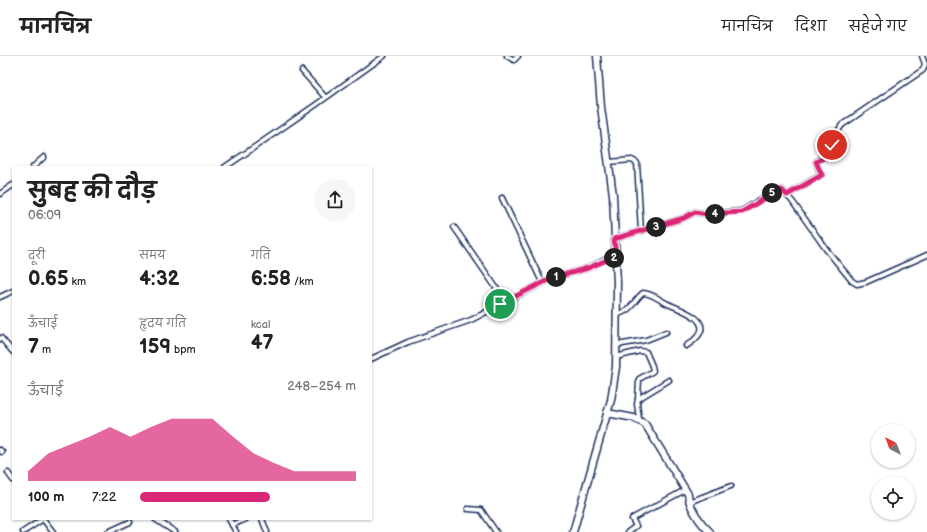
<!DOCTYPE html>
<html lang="hi">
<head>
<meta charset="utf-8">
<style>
	body { margin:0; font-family:"Balsamiq Sans","Playpen Sans Deva",sans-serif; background:#f6f6f6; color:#222; height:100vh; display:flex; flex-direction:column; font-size:15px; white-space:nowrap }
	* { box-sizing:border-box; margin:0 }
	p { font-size:13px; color:#767676 }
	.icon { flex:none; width:22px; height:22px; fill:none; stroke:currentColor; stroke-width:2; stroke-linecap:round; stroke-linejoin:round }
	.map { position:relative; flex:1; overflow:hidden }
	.sheet { position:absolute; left:12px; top:110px; width:360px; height:354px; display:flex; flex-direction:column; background:#fff; border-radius:0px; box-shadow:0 1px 3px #0004 }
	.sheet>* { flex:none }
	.needle { width:26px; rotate:318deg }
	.buttons { position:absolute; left:871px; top:368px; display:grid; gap:8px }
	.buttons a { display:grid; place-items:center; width:44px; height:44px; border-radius:50%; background:#fff; box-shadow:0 1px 3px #0004; font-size:20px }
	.pin { position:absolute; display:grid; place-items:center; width:34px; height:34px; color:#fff; margin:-17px; border:2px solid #fff; border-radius:50%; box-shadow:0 1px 4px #0007 }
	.km { position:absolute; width:20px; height:20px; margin:-10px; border-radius:50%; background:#222; color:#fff; font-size:11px; line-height:20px; text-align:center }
	.round { display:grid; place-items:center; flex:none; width:42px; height:42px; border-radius:21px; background:#f6f6f6 }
	.summary { display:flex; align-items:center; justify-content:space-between; height:68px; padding:0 16px }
	h1 { font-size:22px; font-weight:700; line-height:30px }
	.figures { display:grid; grid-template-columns:repeat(3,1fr); gap:6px; height:68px; padding:4px 16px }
	.figures div { display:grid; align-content:center }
	.figures b { font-size:20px; font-weight:700 }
	.figures small { font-size:11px; font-weight:400 }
	.figures p { font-size:11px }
	.chart { height:112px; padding:8px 16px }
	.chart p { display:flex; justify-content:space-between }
	.chart svg { width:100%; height:72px; margin-top:4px; fill:#db2777; opacity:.7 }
	ul { padding:0 16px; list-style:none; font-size:13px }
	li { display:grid; grid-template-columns:64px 48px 1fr; align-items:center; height:30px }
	li i { height:10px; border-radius:5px; background:#db2777 }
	header { display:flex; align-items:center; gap:24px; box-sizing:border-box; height:56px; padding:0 20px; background:#fff; border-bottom:1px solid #e0e0e0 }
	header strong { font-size:19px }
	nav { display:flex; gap:22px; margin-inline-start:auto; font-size:14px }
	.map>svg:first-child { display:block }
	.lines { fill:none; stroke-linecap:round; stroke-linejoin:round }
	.street-casing { stroke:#1b2f5e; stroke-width:7 }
	.secondary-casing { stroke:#1b2f5e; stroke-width:9 }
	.street { stroke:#fff; stroke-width:4 }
	.secondary { stroke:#fff; stroke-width:6 }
	.route-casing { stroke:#fff; stroke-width:8 }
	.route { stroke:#db2777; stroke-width:5 }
</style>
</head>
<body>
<header>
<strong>मानचित्र</strong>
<nav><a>मानचित्र</a><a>दिशा</a><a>सहेजे गए</a></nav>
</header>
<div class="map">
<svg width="927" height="476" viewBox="0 0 927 476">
	<rect width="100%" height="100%" fill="#fff"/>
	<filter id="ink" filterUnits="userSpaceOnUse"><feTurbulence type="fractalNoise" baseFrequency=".025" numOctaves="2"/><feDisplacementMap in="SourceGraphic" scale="8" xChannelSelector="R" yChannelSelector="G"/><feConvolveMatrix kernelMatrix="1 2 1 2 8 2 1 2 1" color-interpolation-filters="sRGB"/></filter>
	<g filter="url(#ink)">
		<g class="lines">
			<!-- street casing -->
			<g class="street-casing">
				<g id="street">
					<polyline points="507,0 514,4 518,0"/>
					<polyline points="302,15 325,41"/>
					<polyline points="609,106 632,104 637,107 641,175"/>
					<polyline points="33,111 44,101"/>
					<path d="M225,111c54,-36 107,-73 159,-111"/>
					<polyline points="0,138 13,129"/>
					<polyline points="787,139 821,119 816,106 828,97 834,81 842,69 923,14 925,8 922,0"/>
					<polyline points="502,142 542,226"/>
					<polyline points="454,171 495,230 504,246"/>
					<polyline points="614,183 684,162 695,156 707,158 742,155 771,137 782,134 792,145 826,193 852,225 857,228 866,226 927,199"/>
					<polyline points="0,241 13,235"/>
					<path d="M617,258c14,-2 17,-14 26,-21 9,0 16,7 25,11 11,5 44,15 30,32 -4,5 -7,7 -12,10"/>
					<polyline points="0,283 1,282 13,296"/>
					<polyline points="617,289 646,284 666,276"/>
					<polyline points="616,301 640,295 646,296 652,310 653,315 639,323 638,343"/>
					<polyline points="371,303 408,286 471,264 550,223 588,212 607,203 612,204 616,200"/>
					<polyline points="639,363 637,348 638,343 669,324"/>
					<polyline points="0,394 2,396"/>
					<polyline points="8,417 13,424"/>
					<polyline points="689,446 731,430"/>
					<polyline points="468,453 481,454 496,476"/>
					<polyline points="43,463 53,476"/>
					<polyline points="155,463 175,476"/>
					<polyline points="229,463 236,476"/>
					<polyline points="262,463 267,476"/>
					<polyline points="232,469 246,463"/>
					<polyline points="23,476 43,463"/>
					<polyline points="108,476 130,466"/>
					<polyline points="628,476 636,470 632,463 633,462 685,434"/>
				</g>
			</g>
			<!-- secondary casing -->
			<g class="secondary-casing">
				<g id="secondary">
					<path d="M607,357l27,5 11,6 43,70c1,13 12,29 22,38"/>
					<polyline points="573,476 611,344 616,311 617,227 613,139 601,51 597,0"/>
				</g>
			</g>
			<!-- street -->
			<use href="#street" class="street"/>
			<!-- secondary -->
			<use href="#secondary" class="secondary"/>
		</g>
	</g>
	<g class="lines" filter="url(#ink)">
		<!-- route casing -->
		<g class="route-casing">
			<polyline id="route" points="500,248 550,223 588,212 607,204 612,204 616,200 614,183 684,162 695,156 707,158 742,156 777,135 782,134 787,139 822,119 816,106 827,100 832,89"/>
		</g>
		<!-- route -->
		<use href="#route" class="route"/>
	</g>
</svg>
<div class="buttons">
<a><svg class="needle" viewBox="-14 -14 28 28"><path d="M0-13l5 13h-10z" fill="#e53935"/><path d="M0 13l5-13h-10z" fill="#767676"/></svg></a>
<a><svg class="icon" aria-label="locate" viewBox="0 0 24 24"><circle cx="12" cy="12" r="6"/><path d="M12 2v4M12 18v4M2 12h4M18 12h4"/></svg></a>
</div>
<div class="pin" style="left:500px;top:248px;background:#1e9e55"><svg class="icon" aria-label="arrive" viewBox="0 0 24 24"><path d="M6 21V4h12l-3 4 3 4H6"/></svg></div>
<div class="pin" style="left:832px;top:89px;background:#d93025"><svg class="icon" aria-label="check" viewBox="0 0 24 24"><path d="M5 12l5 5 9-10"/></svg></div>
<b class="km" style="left:556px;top:221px">1</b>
<b class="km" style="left:614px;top:202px">2</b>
<b class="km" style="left:656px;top:171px">3</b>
<b class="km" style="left:715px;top:158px">4</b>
<b class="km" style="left:772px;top:137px">5</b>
<section class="sheet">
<div class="summary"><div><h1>सुबह की दौड़</h1><p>06:09</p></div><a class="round"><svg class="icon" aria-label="share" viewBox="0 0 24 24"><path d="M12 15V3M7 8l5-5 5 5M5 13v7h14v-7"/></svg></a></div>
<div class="figures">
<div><p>दूरी</p><b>0.65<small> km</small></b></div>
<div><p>समय</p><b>4:32</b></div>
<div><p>गति</p><b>6:58<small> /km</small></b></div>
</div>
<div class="figures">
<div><p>ऊँचाई</p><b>7<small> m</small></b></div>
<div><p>हृदय गति</p><b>159<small> bpm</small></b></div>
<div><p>kcal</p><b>47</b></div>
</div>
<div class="chart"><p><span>ऊँचाई</span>248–254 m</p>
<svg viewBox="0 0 160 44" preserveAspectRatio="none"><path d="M0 44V38L10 27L20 22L30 17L40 11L50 17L60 11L70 6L80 6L90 6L100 17L110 27L120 33L130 38L140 38L150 38L160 38V44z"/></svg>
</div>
<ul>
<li><b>100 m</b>7:22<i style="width:60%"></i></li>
</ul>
</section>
</div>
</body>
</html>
